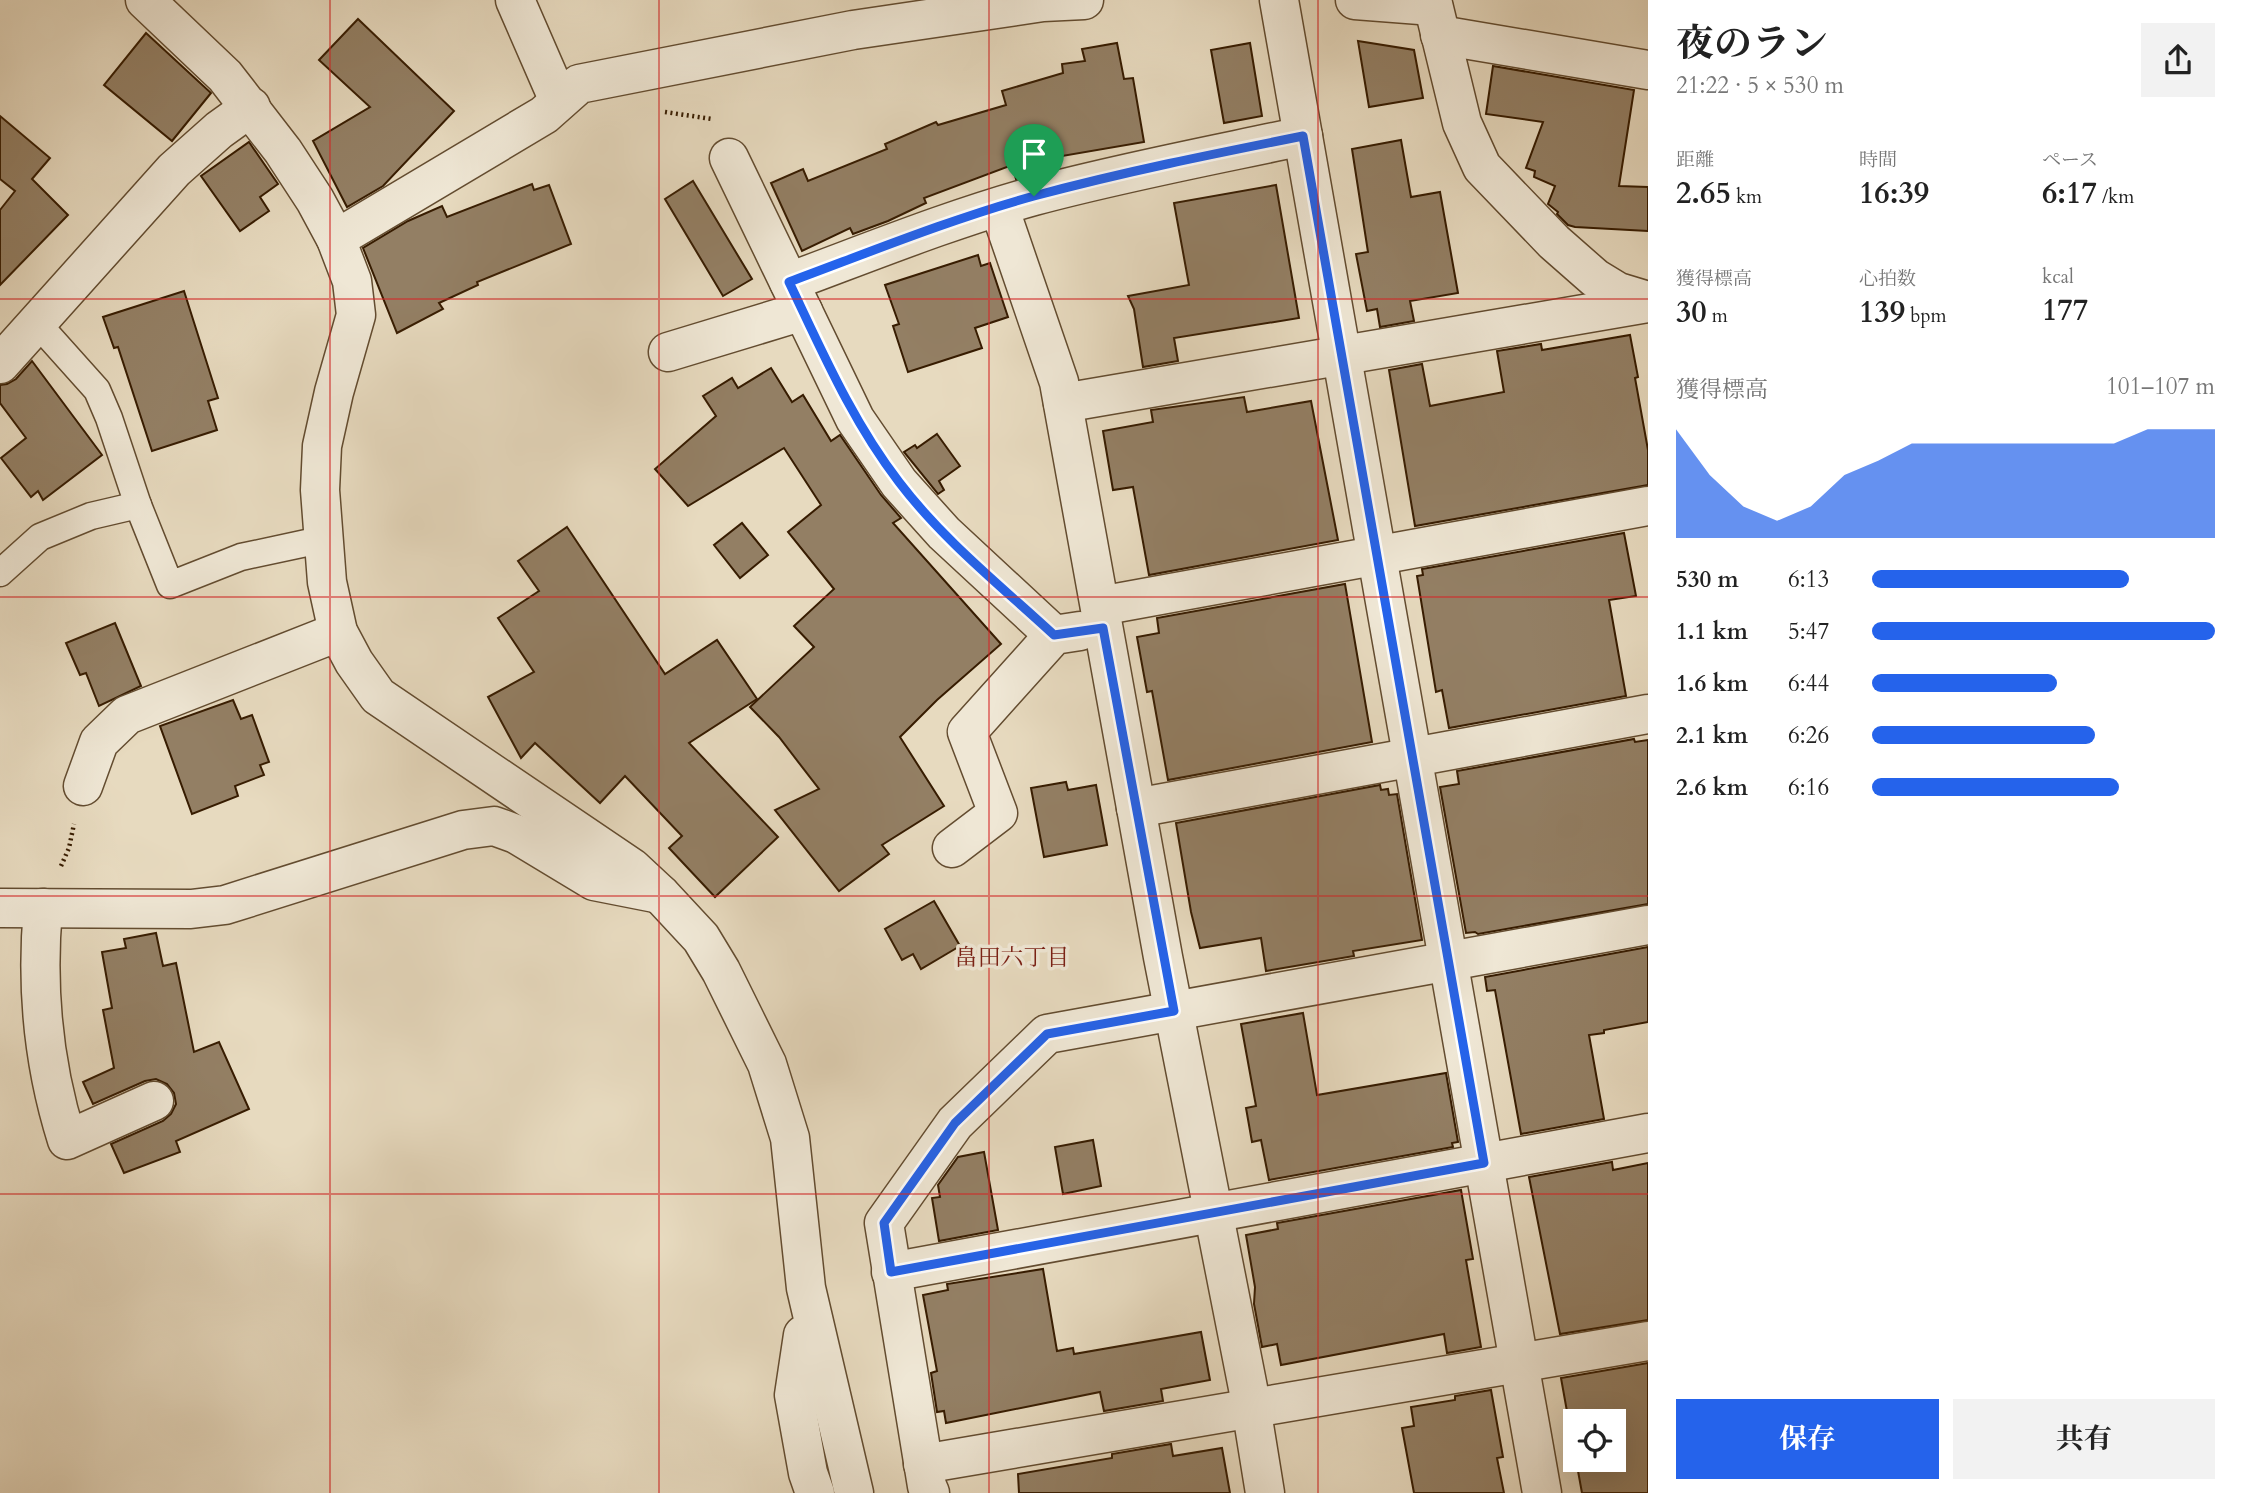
<!DOCTYPE html>
<html lang="ja">
<head>
<meta charset="utf-8">
<style>
	body { margin:0; font-family:Cardo,"Noto Serif JP",serif; background:#f2f2f2; color:#222; height:100vh; display:flex; flex-direction:column; font-size:26px; white-space:nowrap }
	* { box-sizing:border-box; margin:0 }
	p { font-size:23px; color:#767676 }
	.icon { flex:none; width:38px; height:38px; fill:none; stroke:currentColor; stroke-width:2; stroke-linecap:round; stroke-linejoin:round }
	.map { position:relative; flex:1; overflow:hidden }
	.details { display:flex; flex-direction:column; background:#fff; width:595px }
	.details>* { flex:none }
	.fabs { position:absolute; left:1563px; top:1409px; display:grid; gap:14px }
	.fabs a { display:grid; place-items:center; width:63px; height:63px; border-radius:0px; background:#fff; box-shadow:0 7px 28px #0002; font-size:35px }
	.pin { position:absolute; display:grid; place-items:center; width:60px; height:60px; color:#fff; margin:-72px -30px; border-radius:50% 50% 50% 0; rotate:-45deg; box-shadow:0 0 7px #0007 }
	.pin .icon { rotate:45deg }
	.round { display:grid; place-items:center; flex:none; width:74px; height:74px; border-radius:0px; background:#f2f2f2 }
	.overview { display:flex; align-items:center; justify-content:space-between; height:119px; padding:0 28px }
	h1 { font-size:38px; font-weight:700; line-height:52px }
	.stats { display:grid; grid-template-columns:repeat(3,1fr); gap:10px; height:119px; padding:7px 28px }
	.stats div { display:grid; align-content:center }
	.stats b { font-size:30px; font-weight:700 }
	.stats small { font-size:19px; font-weight:400 }
	.stats p { font-size:19px }
	.chart { height:196px; padding:14px 28px }
	.chart p { display:flex; justify-content:space-between }
	.chart svg { width:100%; height:126px; margin-top:7px; fill:#2563eb; opacity:.7 }
	.button { display:flex; gap:14px; margin-top:auto; padding:14px 28px }
	.button a { flex:1; height:80px; border-radius:0px; background:#2563eb; color:#fff; font-size:28px; font-weight:700; line-height:80px; text-align:center }
	.button a+a { background:#f2f2f2; color:#222 }
	ul { padding:0 28px; list-style:none; font-size:23px }
	li { display:grid; grid-template-columns:112px 84px 1fr; align-items:center; height:52px }
	li i { height:18px; border-radius:9px; background:#2563eb }
	main { display:flex; flex:1; min-height:0 }
	.map>svg:first-child { display:block }
	.building { fill:#937f64; stroke:#371c01; stroke-width:2 }
	.lines { fill:none; stroke-linecap:round; stroke-linejoin:round }
	.lane-casing { stroke:#634c30; stroke-width:29 }
	.street-casing { stroke:#634c30; stroke-width:41 }
	.path { stroke:#371c01; stroke-width:4.5; stroke-dasharray:2 3.5; stroke-linecap:butt }
	.lane { stroke:#efe7d5; stroke-width:26 }
	.street { stroke:#efe7d5; stroke-width:38 }
	.route-casing { stroke:#fff; stroke-width:14 }
	.route { stroke:#2563eb; stroke-width:9 }
	.grid { fill:none; stroke:#d62828; stroke-width:2; stroke-opacity:0.55 }
	.labels { text-anchor:middle; stroke-width:7; stroke-linejoin:round; paint-order:stroke }
	.neighbourhood-label { font-size:23px; fill:#7a1f14; stroke:#efe7d5 }
</style>
</head>
<body>
<main>
<div class="map">
<svg width="1648" height="1493" viewBox="0 0 1648 1493">
	<rect width="100%" height="100%" fill="#e7dabf"/>
	<filter id="stains"><feTurbulence type="fractalNoise" baseFrequency=".00286" numOctaves="4"/><feColorMatrix values="0 0 0 0 .2 0 0 0 0 .09 0 0 0 0 .02 0 0 0 .5 -.17"/></filter>
	<radialGradient id="worn" r=".72"><stop offset=".6" stop-color="#630" stop-opacity="0"/><stop offset="1" stop-color="#630" stop-opacity=".3"/></radialGradient>
	<!-- building -->
	<g class="building">
		<polygon points="358,19 454,111 383,186 347,207 313,141 370,107 319,60"/>
		<polygon points="146,33 211,93 172,141 104,85"/>
		<polygon points="1358,41 1414,50 1423,98 1369,107"/>
		<polygon points="1117,43 1124,79 1133,78 1144,142 1056,157 1058,167 1016,179 1012,165 924,198 926,203 888,221 853,234 850,228 802,251 771,183 803,169 808,181 887,149 885,144 936,122 938,125 1006,105 1002,91 1063,73 1062,64 1085,61 1082,49"/>
		<polygon points="1250,43 1262,116 1224,123 1211,50"/>
		<polygon points="1493,66 1634,90 1619,186 1648,187 1648,231 1575,227 1568,225 1557,214 1558,212 1548,204 1555,186 1534,177 1535,171 1526,168 1543,122 1486,114"/>
		<polygon points="0,116 50,158 32,179 68,215 0,285 0,210 15,191 0,179"/>
		<polygon points="1401,140 1411,197 1440,192 1458,293 1410,301 1414,321 1380,327 1377,309 1367,311 1356,254 1368,252 1352,149"/>
		<polygon points="249,142 278,184 260,197 269,211 240,231 201,176"/>
		<polygon points="693,181 752,279 723,296 665,199"/>
		<polygon points="532,184 534,190 549,185 571,244 477,282 478,285 439,303 443,309 397,333 363,248 408,221 442,206 447,217"/>
		<polygon points="1276,185 1299,318 1174,338 1178,361 1143,367 1134,309 1128,296 1189,285 1174,203"/>
		<polygon points="978,255 981,266 990,263 1008,317 975,328 982,348 908,372 893,326 899,324 885,285"/>
		<polygon points="184,291 218,398 208,401 217,430 152,451 118,347 114,348 103,317"/>
		<polygon points="1630,335 1638,377 1635,378 1648,450 1648,485 1415,526 1389,370 1422,364 1430,406 1504,392 1497,351 1541,344 1542,350"/>
		<polygon points="32,361 102,455 43,500 38,491 31,497 1,458 26,438 0,403 0,385 7,384 16,379"/>
		<polygon points="771,368 792,402 803,395 831,441 840,435 881,495 901,518 893,523 1001,644 937,700 900,737 944,806 882,845 889,854 839,891 775,810 819,789 779,737 750,707 814,647 794,626 834,589 788,532 821,505 784,448 688,506 655,469 716,416 703,396 732,378 738,388"/>
		<polygon points="1244,397 1247,412 1311,401 1338,540 1149,575 1133,487 1113,490 1103,431 1153,422 1151,410"/>
		<polygon points="937,434 960,466 939,481 944,490 938,494 904,452 915,445 917,448"/>
		<polygon points="742,523 768,555 740,578 714,545"/>
		<polygon points="567,527 665,674 717,640 757,699 689,743 778,837 715,897 669,848 682,836 625,776 600,803 535,743 521,758 488,697 534,672 498,618 539,591 518,561"/>
		<polygon points="1624,533 1636,596 1609,600 1626,696 1449,728 1442,690 1436,692 1417,576 1423,575 1422,569"/>
		<polygon points="1345,584 1372,742 1168,780 1152,691 1147,692 1137,637 1159,633 1157,618"/>
		<polygon points="115,623 141,686 99,706 86,673 80,675 66,643"/>
		<polygon points="233,700 241,719 252,715 269,762 260,765 264,775 235,786 238,796 192,814 160,726"/>
		<polygon points="1634,739 1635,742 1648,740 1648,904 1478,934 1475,932 1466,933 1440,787 1459,784 1457,771"/>
		<polygon points="1066,782 1068,790 1096,785 1107,845 1044,857 1031,788"/>
		<polygon points="1380,785 1381,790 1388,789 1389,795 1397,794 1422,940 1353,951 1354,956 1266,971 1261,938 1200,948 1191,912 1176,823"/>
		<polygon points="934,901 960,946 921,969 913,954 902,960 885,929"/>
		<polygon points="156,933 163,966 176,963 194,1052 219,1042 249,1109 176,1141 180,1152 124,1173 111,1144 163,1121 171,1114 176,1104 174,1093 167,1084 156,1079 145,1081 93,1104 83,1082 114,1068 103,1010 112,1008 102,952 126,948 124,939"/>
		<polygon points="1648,947 1648,1022 1604,1030 1604,1033 1589,1035 1604,1119 1521,1134 1495,990 1487,991 1485,977"/>
		<polygon points="1303,1013 1317,1095 1446,1073 1458,1142 1452,1143 1453,1147 1269,1180 1261,1140 1252,1142 1246,1108 1256,1106 1241,1024"/>
		<polygon points="1093,1140 1101,1186 1063,1194 1055,1147"/>
		<polygon points="984,1152 998,1230 939,1241 932,1198 940,1197 938,1185 958,1157"/>
		<polygon points="1612,1162 1613,1170 1648,1163 1648,1320 1560,1334 1529,1177"/>
		<polygon points="1461,1190 1473,1259 1466,1260 1481,1347 1447,1353 1444,1334 1281,1365 1277,1344 1262,1347 1254,1304 1255,1287 1246,1235 1278,1229 1277,1223"/>
		<polygon points="1043,1269 1057,1351 1073,1348 1074,1354 1201,1332 1210,1380 1161,1389 1163,1401 1104,1411 1100,1392 946,1423 944,1411 937,1412 931,1373 937,1371 923,1295 948,1290 947,1284"/>
		<polygon points="1648,1363 1648,1493 1582,1493 1576,1460 1614,1460 1614,1421 1575,1421 1575,1456 1561,1378"/>
		<polygon points="1491,1390 1503,1457 1497,1458 1504,1493 1414,1493 1402,1428 1414,1426 1411,1407 1455,1400 1455,1396"/>
		<polygon points="1171,1444 1173,1456 1222,1448 1230,1493 1019,1493 1018,1474 1112,1458 1112,1454"/>
	</g>
	<g class="lines">
		<!-- lane casing -->
		<g class="lane-casing">
			<g id="lane">
				<polyline points="37,323 97,390 109,418 138,505 170,585 241,557 325,539"/>
				<polyline points="0,573 40,537 91,516 138,505"/>
			</g>
		</g>
		<!-- street casing -->
		<g class="street-casing">
			<g id="street">
				<polyline points="145,0 225,76 283,151 315,200 336,239 352,281 356,315 334,392 322,446 320,490 327,582 338,632 354,662 378,696 632,868 661,895 701,938 721,971 767,1064 790,1138 806,1288 854,1493"/>
				<polyline points="515,0 559,101"/>
				<polyline points="1279,0 1542,1493"/>
				<polyline points="1355,0 1433,6"/>
				<polyline points="1432,0 1462,123 1482,167 1554,242 1595,278 1618,292 1648,301"/>
				<polyline points="1440,35 1648,70"/>
				<polyline points="729,158 855,419 899,483 944,533 1054,635"/>
				<polyline points="999,207 1059,382 1163,957 1248,1388 1265,1493"/>
				<polyline points="336,239 544,115 579,84 853,30 1043,2 1084,0"/>
				<path d="M789,282c81,-30 162,-63 245,-86 89,-24 180,-41 269,-60"/>
				<polyline points="668,352 803,311"/>
				<polyline points="0,364 174,170 219,130 251,107"/>
				<polyline points="1063,403 1648,303"/>
				<polyline points="1100,606 1648,506"/>
				<polyline points="83,786 99,742 127,715 338,632"/>
				<polyline points="1136,808 1648,714"/>
				<polyline points="952,848 998,813 967,732 1054,635 1080,631"/>
				<polyline points="0,908 191,909 225,905 463,830 494,826 516,834 594,881 660,894"/>
				<path d="M43,908c-7,78 0,156 24,232l87,-39"/>
				<polyline points="891,1272 1648,1133"/>
				<polyline points="803,1335 794,1395 808,1473 815,1493"/>
				<polyline points="923,1464 1648,1341"/>
				<polyline points="930,1493 927,1486 884,1223 955,1123 1047,1034 1648,925"/>
			</g>
		</g>
		<!-- path -->
		<g class="path">
			<polyline points="665,112 712,119"/>
			<polyline points="61,866 69,848 74,824"/>
		</g>
		<!-- lane -->
		<use href="#lane" class="lane"/>
		<!-- street -->
		<use href="#street" class="street"/>
	</g>
	<g class="lines">
		<!-- route casing -->
		<g class="route-casing">
			<path id="route" d="M1303,136l181,1027 -593,109 -7,-49 71,-100 92,-89 127,-23 -71,-383 -49,7c-53,-49 -111,-95 -155,-153 -47,-61 -77,-131 -110,-200 81,-30 162,-63 245,-86 89,-24 179,-42 269,-60z"/>
		</g>
		<!-- route -->
		<use href="#route" class="route"/>
	</g>
	<!-- grid -->
	<path class="grid" d="M330,0v1493M659,0v1493M989,0v1493M1318,0v1493M0,299h1648M0,597h1648M0,896h1648M0,1194h1648"/>
	<g class="labels">
		<!-- neighbourhood labels -->
		<g class="neighbourhood-label">
			<text x="1012" y="965">畠田六丁目</text>
		</g>
	</g>
	<rect width="100%" height="100%" filter="url(#stains)"/>
	<rect width="100%" height="100%" fill="url(#worn)"/>
</svg>
<div class="fabs">
<a><svg class="icon" aria-label="locate" viewBox="0 0 24 24"><circle cx="12" cy="12" r="6"/><path d="M12 2v4M12 18v4M2 12h4M18 12h4"/></svg></a>
</div>
<div class="pin" style="left:1034px;top:196px;background:#1e9e55"><svg class="icon" aria-label="arrive" viewBox="0 0 24 24"><path d="M6 21V4h12l-3 4 3 4H6"/></svg></div>
</div>
<section class="details">
<div class="overview"><div><h1>夜のラン</h1><p>21:22 · 5 × 530 m</p></div><a class="round"><svg class="icon" aria-label="share" viewBox="0 0 24 24"><path d="M12 15V3M7 8l5-5 5 5M5 13v7h14v-7"/></svg></a></div>
<div class="stats">
<div><p>距離</p><b>2.65<small> km</small></b></div>
<div><p>時間</p><b>16:39</b></div>
<div><p>ペース</p><b>6:17<small> /km</small></b></div>
</div>
<div class="stats">
<div><p>獲得標高</p><b>30<small> m</small></b></div>
<div><p>心拍数</p><b>139<small> bpm</small></b></div>
<div><p>kcal</p><b>177</b></div>
</div>
<div class="chart"><p><span>獲得標高</span>101–107 m</p>
<svg viewBox="0 0 160 44" preserveAspectRatio="none"><path d="M0 44V6L10 22L20 33L30 38L40 33L50 22L60 17L70 11L80 11L90 11L100 11L110 11L120 11L130 11L140 6L150 6L160 6V44z"/></svg>
</div>
<ul>
<li><b>530 m</b>6:13<i style="width:75%"></i></li>
<li><b>1.1 km</b>5:47<i style="width:100%"></i></li>
<li><b>1.6 km</b>6:44<i style="width:54%"></i></li>
<li><b>2.1 km</b>6:26<i style="width:65%"></i></li>
<li><b>2.6 km</b>6:16<i style="width:72%"></i></li>
</ul>
<div class="button"><a>保存</a><a>共有</a></div>
</section>
</main>
</body>
</html>
